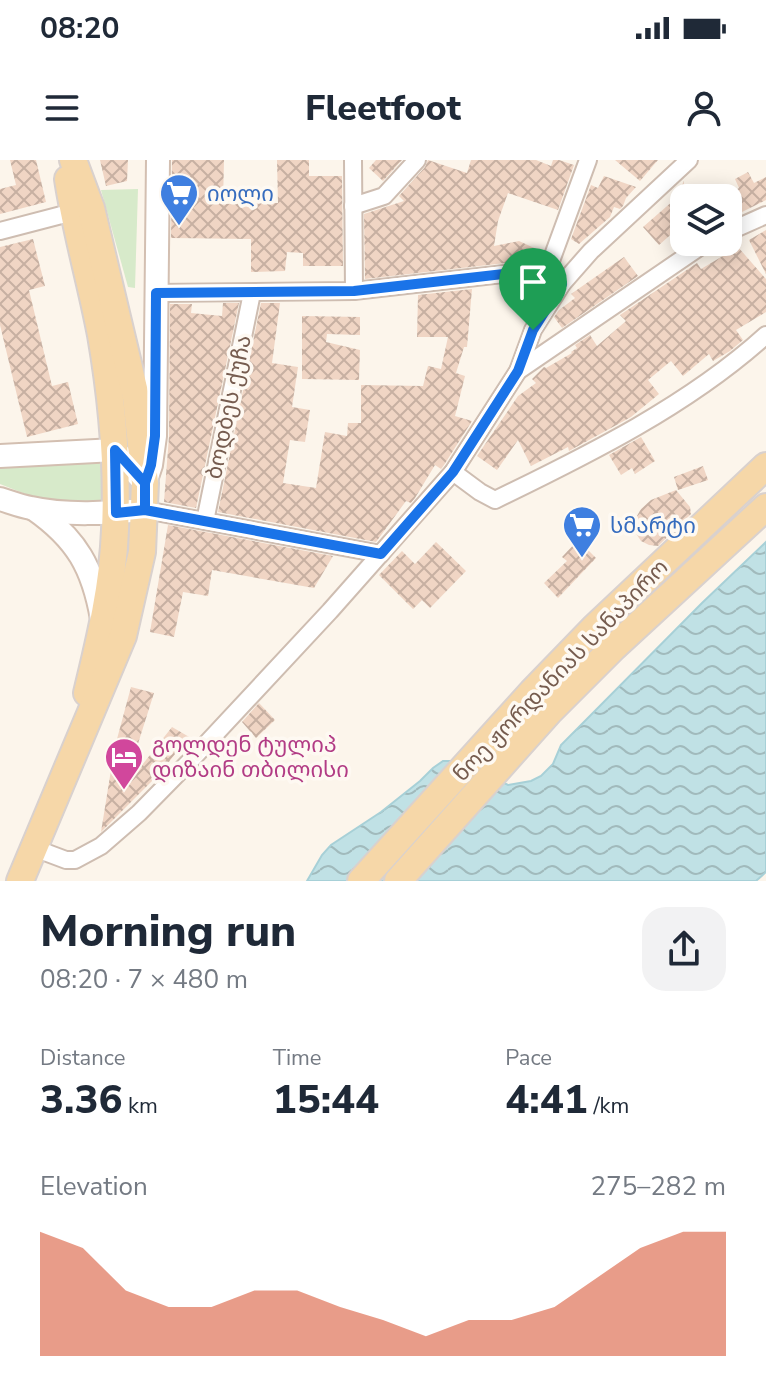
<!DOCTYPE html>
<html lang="en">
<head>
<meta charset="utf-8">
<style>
	body { margin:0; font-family:"Nunito Sans","Noto Sans Georgian",sans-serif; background:#f2f2f3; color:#1f2937; height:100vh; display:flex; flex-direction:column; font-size:30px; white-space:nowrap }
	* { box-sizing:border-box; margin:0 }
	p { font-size:26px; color:#747a83 }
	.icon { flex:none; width:44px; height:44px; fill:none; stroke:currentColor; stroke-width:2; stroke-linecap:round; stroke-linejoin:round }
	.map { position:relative; height:721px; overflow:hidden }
	.drawer { display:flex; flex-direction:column; background:#fff; flex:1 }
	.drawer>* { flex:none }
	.fabs { position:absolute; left:670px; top:24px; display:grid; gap:16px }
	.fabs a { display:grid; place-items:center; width:72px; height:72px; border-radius:16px; background:#fff; box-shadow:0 4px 20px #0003; font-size:40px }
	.pin { position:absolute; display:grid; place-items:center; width:68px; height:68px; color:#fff; margin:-82px -34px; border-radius:50% 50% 50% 0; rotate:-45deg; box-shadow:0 0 8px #0007 }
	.pin .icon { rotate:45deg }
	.round { display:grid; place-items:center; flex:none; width:84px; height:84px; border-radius:24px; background:#f2f2f3 }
	.overview { display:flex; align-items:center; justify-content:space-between; height:136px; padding:0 40px }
	h1 { font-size:44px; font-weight:800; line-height:60px }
	.figures { display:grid; grid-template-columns:repeat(3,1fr); gap:12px; height:136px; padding:8px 40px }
	.figures div { display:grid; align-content:center }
	.figures b { font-size:40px; font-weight:800 }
	.figures small { font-size:22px; font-weight:400 }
	.figures p { font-size:22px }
	.chart { height:224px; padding:16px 40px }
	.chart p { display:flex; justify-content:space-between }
	.chart svg { width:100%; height:144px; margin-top:8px; fill:#df7358; opacity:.7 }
	.status { display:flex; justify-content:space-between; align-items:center; height:56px; padding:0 40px; background:#fff; direction:ltr }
	.status svg { height:22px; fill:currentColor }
	header { display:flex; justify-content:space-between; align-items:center; height:104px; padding:0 40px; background:#fff; font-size:36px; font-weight:800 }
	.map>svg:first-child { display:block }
	.green { fill:#d7eaca }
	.water { fill:url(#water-waves); stroke:#a7d0d7; stroke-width:2 }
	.building { fill:url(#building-cross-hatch) }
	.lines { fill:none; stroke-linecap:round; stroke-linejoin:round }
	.street-casing { stroke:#cebdb1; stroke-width:20 }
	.secondary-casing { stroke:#d3bfb1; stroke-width:26 }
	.primary-casing { stroke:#d9d1ce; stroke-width:30 }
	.street { stroke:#fff; stroke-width:16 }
	.secondary { stroke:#fff; stroke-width:22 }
	.primary { stroke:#f6d7a8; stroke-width:26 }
	.route-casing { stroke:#fff; stroke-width:16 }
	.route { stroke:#1a73e8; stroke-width:10 }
	.labels { text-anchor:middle; stroke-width:7; stroke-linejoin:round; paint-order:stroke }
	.shop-label { font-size:22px; fill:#366cbe; stroke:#fef9f2; text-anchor:start }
	.street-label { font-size:22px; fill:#765c4f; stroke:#fef9f2 }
	.hotel-label { font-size:22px; fill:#b23c85; stroke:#fef9f2; text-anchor:start }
</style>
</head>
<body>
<div class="status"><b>08:20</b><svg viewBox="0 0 49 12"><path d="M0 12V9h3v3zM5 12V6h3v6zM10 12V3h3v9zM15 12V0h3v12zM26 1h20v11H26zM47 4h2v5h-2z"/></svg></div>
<header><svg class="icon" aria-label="menu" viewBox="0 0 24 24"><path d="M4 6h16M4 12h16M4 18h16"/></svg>Fleetfoot<svg class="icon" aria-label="person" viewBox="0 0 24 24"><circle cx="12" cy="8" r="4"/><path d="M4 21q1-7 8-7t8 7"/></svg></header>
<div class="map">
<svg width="766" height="721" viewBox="0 0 766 721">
	<defs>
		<pattern id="water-waves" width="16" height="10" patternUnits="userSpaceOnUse" patternTransform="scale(2)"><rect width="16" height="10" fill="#c0e1e5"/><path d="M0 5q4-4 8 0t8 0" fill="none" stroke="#a1babc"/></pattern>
		<pattern id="building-cross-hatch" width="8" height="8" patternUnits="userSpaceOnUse" patternTransform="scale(2)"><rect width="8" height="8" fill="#f0d5c4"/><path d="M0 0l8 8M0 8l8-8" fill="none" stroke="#c7b0a2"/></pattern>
	</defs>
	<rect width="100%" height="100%" fill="#fcf5eb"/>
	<!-- green -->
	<g class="green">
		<polygon points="138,29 135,128 128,127 101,30"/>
		<polygon points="97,301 104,308 105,339 98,344 51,344 0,324 0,307"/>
	</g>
	<!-- water -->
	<polygon class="water" points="766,382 766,712 756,721 307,721 322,695 331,685 381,652 420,621 433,608 443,601 460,601 508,625 531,621 541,616 553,604 561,585 702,443"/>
	<!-- building -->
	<g class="building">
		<polygon points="10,0 36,0 46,42 0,54 0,29 16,25"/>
		<polygon points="100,0 128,0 127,21 106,26"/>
		<polygon points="172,0 224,0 223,44 278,43 277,0 309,0 309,16 342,16 343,106 303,106 303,93 287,92 285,111 251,112 251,79 171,78"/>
		<polygon points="376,0 402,0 383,21 369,8"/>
		<polygon points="428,0 467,13 471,0 536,0 551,6 553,0 559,0 574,5 558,50 508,33 498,61 494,86 519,81 543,92 540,99 365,119 364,54 404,41 399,36 425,7"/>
		<polygon points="615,0 658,0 640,21"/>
		<polygon points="748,12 754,23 766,17 766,40 736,55 726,35 739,28 735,19"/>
		<polygon points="604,16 636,27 626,38 623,46 620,49 614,47 610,57 579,84 571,79 591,25 598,28"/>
		<polygon points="684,21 684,63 659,85 643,67 674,40"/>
		<polygon points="766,70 766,114 749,80"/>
		<polygon points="33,79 45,126 29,130 52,226 68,222 78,264 27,277 0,165 0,87"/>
		<polygon points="738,87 766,119 766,152 736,170 743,180 730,191 713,201 709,194 683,216 671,201 648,220 659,234 631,257 569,291 568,287 531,306 518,280 497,310 477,296 518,236 536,223 532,219 544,207 546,208 572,193 571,192 577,188 575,185 590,175 597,186 626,161 620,155 697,103 701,109"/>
		<polygon points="624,97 638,116 562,168 554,157 559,150 575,138 571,134"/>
		<polygon points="472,129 467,187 464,187 456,213 465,216 455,256 472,261 444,305 441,309 435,305 415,338 411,343 406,341 376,382 218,352 261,143 280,143 272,203 298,207 292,247 310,250 305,282 290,280 283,323 316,328 325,272 347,276 348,263 361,263 361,225 423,226 428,206 441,209 448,177 417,177 418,135"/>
		<polygon points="223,143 239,143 196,348 164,342 169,276 170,144 192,144 191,153 222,156"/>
		<polygon points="302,156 360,157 360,175 327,174 326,182 360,190 359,220 302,219"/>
		<polygon points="641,277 655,301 635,314 632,308 621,315 609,295"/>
		<polygon points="703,306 708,320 678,330 674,317"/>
		<polygon points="676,330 690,347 691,354 658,386 649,385 641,381 635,372 634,361 641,349 651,340"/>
		<polygon points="168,365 333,396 314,428 212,410 208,436 183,432 174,477 150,472"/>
		<polygon points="578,380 596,398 558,438 544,423 567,401 562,397"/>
		<polygon points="436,382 466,411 430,448 422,440 413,449 379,415 402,391 415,404"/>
		<polygon points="131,527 154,533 124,628 172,567 191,578 179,589 161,612 101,672 116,579 117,579"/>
		<polygon points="259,543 275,560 256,578 242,562"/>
	</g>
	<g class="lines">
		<!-- street casing -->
		<g class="street-casing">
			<g id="street">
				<polyline points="353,0 354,131"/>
				<polyline points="353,46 384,36 417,0"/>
				<polyline points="0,71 73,52"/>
				<polyline points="728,72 766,55"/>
				<polyline points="548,109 588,0"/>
				<polyline points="156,133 354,131 548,109 562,124"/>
				<polyline points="518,211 707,82"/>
				<path d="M453,312l27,20 15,8c93,-45 194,-95 271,-165"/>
				<polyline points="145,350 381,394"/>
				<polyline points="205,361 252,133"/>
				<polyline points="34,688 66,700 75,700 101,686 139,653 192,599 330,451 453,312 518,211 533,170 562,124 591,91 689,0"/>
			</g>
		</g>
		<!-- secondary casing -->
		<g class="secondary-casing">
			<g id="secondary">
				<polyline points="0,296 115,290 145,323 151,305 155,276 158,0"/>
				<path d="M0,339c10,3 20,7 31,9 35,8 78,5 114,2"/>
				<path d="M34,349c43,30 59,59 68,110"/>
			</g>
		</g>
		<!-- primary casing -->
		<g class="primary-casing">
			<g id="primary">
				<path d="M68,19c8,53 23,103 33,156 11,64 17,130 14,195 -2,54 -15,110 -28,163"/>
				<polyline points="20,721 123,476 142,392 145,323 136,237 91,48 73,0"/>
				<polyline points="361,721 532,532 594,468 766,306"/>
				<polyline points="398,721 549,552 613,488 766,347"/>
			</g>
		</g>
		<!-- street -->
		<use href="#street" class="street"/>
		<!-- secondary -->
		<use href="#secondary" class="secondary"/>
		<!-- primary -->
		<use href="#primary" class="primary"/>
	</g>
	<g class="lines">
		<!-- route casing -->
		<g class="route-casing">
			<polyline id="route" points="533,170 518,211 453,312 381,394 145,350 145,323 115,290 116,353 145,350 145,323 151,305 155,276 156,133 354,131 548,109 562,124 533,170"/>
		</g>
		<!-- route -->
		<use href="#route" class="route"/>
	</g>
	<!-- icons -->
	<defs>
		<g id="supermarket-pin" transform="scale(2)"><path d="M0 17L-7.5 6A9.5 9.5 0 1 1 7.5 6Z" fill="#3f7fe0" stroke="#fef9f2"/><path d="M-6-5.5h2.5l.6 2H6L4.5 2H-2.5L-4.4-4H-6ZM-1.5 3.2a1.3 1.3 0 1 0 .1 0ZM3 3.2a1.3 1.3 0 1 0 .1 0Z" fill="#fff"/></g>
		<g id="hotel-pin" transform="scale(2)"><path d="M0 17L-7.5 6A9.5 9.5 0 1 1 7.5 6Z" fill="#d1479c" stroke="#fef9f2"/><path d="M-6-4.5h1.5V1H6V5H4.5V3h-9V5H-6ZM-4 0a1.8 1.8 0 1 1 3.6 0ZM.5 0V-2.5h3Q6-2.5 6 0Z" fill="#fff"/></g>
	</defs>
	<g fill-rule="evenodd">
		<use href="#supermarket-pin" x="179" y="33"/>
		<use href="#supermarket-pin" x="582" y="365"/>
		<use href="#hotel-pin" x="124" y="597"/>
	</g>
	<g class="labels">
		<!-- shop labels -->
		<g class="shop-label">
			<text x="207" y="41">იოლი</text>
			<text x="610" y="373">სმარტი</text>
		</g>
		<!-- street labels -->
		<g class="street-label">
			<text transform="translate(228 247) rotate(-78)" y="8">ბოდბეს ქუჩა</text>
			<text transform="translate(560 510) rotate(-46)" y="8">ნოე ჟორდანიას სანაპირო</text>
		</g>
		<!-- hotel labels -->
		<g class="hotel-label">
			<text x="152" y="592">გოლდენ ტულიპ<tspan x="152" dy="25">დიზაინ თბილისი</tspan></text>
		</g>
	</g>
</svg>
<div class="fabs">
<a><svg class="icon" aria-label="layers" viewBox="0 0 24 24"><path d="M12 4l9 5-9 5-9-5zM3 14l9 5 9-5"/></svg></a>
</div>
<div class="pin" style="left:533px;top:170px;background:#1e9e55"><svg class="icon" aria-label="arrive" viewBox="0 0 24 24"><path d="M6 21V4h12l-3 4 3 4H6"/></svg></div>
</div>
<section class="drawer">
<div class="overview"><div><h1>Morning run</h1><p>08:20 · 7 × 480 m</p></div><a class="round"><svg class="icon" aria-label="share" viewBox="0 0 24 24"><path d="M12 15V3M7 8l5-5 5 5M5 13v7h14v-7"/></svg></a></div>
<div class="figures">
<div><p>Distance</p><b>3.36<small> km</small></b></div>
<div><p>Time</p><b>15:44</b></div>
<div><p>Pace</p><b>4:41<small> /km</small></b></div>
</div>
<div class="chart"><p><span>Elevation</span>275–282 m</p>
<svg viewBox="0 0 160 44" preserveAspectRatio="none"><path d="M0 44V6L10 11L20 24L30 29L40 29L50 24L60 24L70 29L80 33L90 38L100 33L110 33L120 29L130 20L140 11L150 6L160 6V44z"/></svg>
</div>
</section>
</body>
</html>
